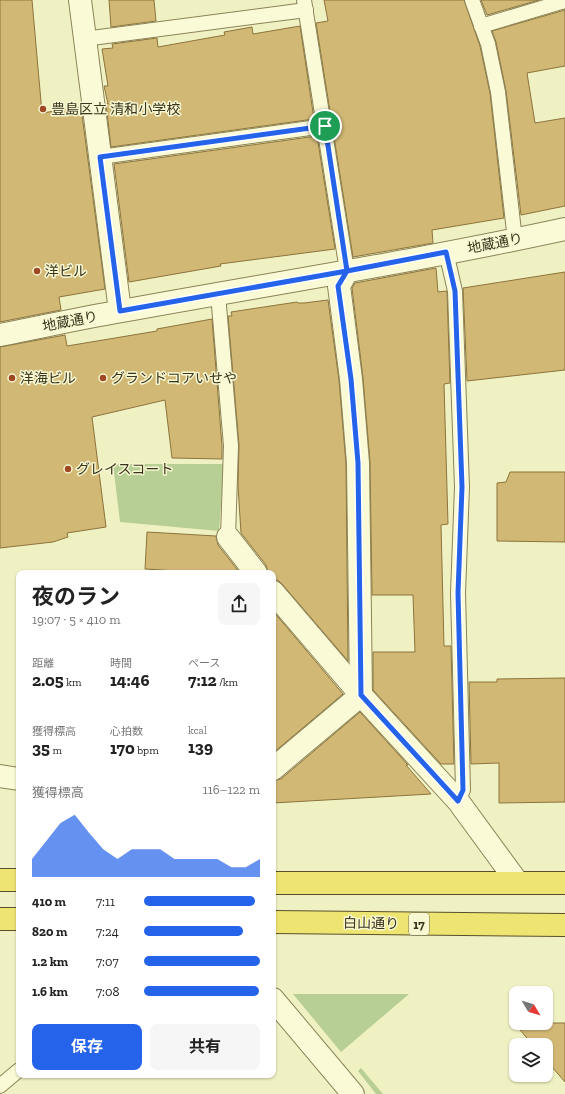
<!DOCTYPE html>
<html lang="ja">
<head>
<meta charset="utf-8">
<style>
	body { margin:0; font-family:"Zilla Slab","Noto Sans JP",serif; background:#f6f6f6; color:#222; height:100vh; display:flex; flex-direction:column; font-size:15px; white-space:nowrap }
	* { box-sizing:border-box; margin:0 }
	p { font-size:13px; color:#767676 }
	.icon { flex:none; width:22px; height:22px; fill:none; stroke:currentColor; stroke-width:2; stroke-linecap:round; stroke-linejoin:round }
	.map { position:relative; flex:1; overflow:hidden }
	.details { position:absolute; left:16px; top:570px; width:260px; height:508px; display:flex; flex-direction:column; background:#fff; border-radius:8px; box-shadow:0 1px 3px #0004 }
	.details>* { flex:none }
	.needle { width:26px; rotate:128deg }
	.tools { position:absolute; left:509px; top:986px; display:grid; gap:8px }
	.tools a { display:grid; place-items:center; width:44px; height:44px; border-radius:8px; background:#fff; box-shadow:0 1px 3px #0004; font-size:20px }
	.pin { position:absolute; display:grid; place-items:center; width:34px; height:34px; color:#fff; margin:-17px; border:2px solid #fff; border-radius:50%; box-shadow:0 1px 4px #0007 }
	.round { display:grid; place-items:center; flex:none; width:42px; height:42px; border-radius:8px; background:#f6f6f6 }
	.headline { display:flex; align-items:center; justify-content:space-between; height:68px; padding:0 16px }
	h1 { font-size:22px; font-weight:700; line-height:30px }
	.stats { display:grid; grid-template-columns:repeat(3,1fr); gap:6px; height:68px; padding:4px 16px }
	.stats div { display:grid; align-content:center }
	.stats b { font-size:17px; font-weight:700 }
	.stats small { font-size:11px; font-weight:400 }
	.stats p { font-size:11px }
	.chart { height:112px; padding:8px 16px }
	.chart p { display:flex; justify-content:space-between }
	.chart svg { width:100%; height:72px; margin-top:4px; fill:#2563eb; opacity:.7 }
	.primary-button { display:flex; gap:8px; margin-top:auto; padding:8px 16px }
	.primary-button a { flex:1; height:46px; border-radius:8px; background:#2563eb; color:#fff; font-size:16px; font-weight:700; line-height:46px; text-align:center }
	.primary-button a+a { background:#f6f6f6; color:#222 }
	ul { padding:0 16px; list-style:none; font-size:13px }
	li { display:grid; grid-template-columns:64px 48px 1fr; align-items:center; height:30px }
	li i { height:10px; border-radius:5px; background:#2563eb }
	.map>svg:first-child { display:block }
	.green { fill:#b7cf95 }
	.building { fill:#d1b875; stroke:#8c743c }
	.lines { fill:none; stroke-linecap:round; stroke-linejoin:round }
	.service-casing { stroke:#8c8358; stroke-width:16 }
	.minor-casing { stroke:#8c8358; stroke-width:24 }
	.trunk-casing { stroke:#594f2c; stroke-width:24 }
	.service { stroke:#fafbd6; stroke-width:14 }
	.minor { stroke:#fafbd6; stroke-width:22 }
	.trunk { stroke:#eee472; stroke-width:22 }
	.route-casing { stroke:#fff; stroke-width:8 }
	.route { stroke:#2563eb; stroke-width:5 }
	.poi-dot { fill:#9e4924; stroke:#f7f7d2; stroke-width:1.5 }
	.labels { text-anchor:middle; stroke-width:3; stroke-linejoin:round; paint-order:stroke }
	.shield { fill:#f7f7d2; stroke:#736e53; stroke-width:1 }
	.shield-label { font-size:13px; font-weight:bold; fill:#3a341d }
	.poi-label { font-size:14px; fill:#3a341d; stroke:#f7f7d2; text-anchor:start }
	.street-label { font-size:14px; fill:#3a341d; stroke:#f7f7d2 }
</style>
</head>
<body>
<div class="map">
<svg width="565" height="1094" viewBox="0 0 565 1094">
	<rect width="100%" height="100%" fill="#f0f1c2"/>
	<!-- green -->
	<g class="green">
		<polygon points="113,464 224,464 219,531 120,522"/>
		<polygon points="293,994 409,994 341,1052"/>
		<polygon points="361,1068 383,1094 376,1094 358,1071"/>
	</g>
	<!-- building -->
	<g class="building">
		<polygon points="0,0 32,0 42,113 81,107 105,289 59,297 61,310 0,322"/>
		<polygon points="109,0 154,0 156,21 111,27"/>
		<polygon points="324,0 464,0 480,46 490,93 504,218 432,230 433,243 353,257 316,23 328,21"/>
		<polygon points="481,0 539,0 487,15"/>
		<polygon points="565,10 565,66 527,73 535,123 565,118 565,206 521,215 506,91 496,42 492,31"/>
		<polygon points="300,26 314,119 111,147 106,104 108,104 104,86 108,86 102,49 113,48 112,44 157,38 158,47 225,35 224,32 252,27 253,34"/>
		<polygon points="317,136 335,249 220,264 221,266 129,282 114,164"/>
		<polygon points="436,268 438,292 446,291 447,292 450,383 444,384 448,524 441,525 444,646 451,646 454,764 441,764 373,690 373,652 415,652 413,595 372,595 370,462 363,378 352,288 355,283"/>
		<polygon points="565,272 565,370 467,381 463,288"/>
		<polygon points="328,300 339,380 346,464 348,661 282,584 278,580 273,580 273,573 268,573 266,565 241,533 238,486 239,445 228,316 232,316 231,312 297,302 298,303 304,303"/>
		<polygon points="212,319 222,446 222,459 172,458 165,400 92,417 106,527 67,533 68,537 53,542 0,548 0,347 65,335 67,346 157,331 157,329"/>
		<polygon points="510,472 565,472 565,542 497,541 497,483 506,482"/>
		<polygon points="147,532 216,536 218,545 240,573 177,573 177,571 145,569"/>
		<polygon points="273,611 343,694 273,753"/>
		<polygon points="565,678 565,802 499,803 499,763 471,764 469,682 497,682 497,679"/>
		<polygon points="360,712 408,765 406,765 431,794 273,803 273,781 281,779"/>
		<polygon points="514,1023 565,1023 565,1082 546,1060 546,1045 533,1045"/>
	</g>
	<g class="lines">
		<!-- service casing -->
		<g class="service-casing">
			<g id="service">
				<polyline points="304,0 347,271"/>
				<polyline points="472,0 488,44 498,92 515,240"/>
				<polyline points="481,26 565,1"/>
				<polyline points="84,39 306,10"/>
				<polyline points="100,157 325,126"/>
				<polyline points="446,252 455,291 462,487 458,593 463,790 458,801"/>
				<polyline points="218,294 231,446 228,537"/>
				<polyline points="0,1086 19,1070"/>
			</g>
		</g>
		<!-- minor casing -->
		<g class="minor-casing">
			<g id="minor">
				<polyline points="80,0 120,311"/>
				<path d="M0,335c41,-8 81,-17 122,-24 148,-27 296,-50 443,-82"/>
				<polyline points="228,537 256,573"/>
				<polyline points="273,592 361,695 458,801 518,883"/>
				<polyline points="273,769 361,695 358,463 351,379 339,286 347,271"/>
				<polyline points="0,776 19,779"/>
				<polyline points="273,999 353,1094"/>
			</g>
		</g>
		<!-- trunk casing -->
		<g class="trunk-casing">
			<g id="trunk">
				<polyline points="0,880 19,880"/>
				<polyline points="273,883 565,883"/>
				<polyline points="0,919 19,919"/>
				<polyline points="273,922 565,925"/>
			</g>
		</g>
		<!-- service -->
		<use href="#service" class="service"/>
		<!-- minor -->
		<use href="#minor" class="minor"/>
		<!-- trunk -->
		<use href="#trunk" class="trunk"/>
	</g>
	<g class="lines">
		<!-- route casing -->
		<g class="route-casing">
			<polyline id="route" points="325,126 100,157 120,311 347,271 338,286 351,379 358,463 361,695 458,801 463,790 458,593 462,487 455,291 446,252 347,271 325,126"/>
		</g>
		<!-- route -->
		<use href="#route" class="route"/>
	</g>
	<!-- markers -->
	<g class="poi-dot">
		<circle cx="43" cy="109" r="4"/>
		<circle cx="37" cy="271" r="4"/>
		<circle cx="12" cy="378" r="4"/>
		<circle cx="103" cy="378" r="4"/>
		<circle cx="68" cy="469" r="4"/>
	</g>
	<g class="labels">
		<!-- shield labels -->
		<rect class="shield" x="409" y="913" width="20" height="22" rx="3"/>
		<g class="shield-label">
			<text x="419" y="929">17</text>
		</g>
		<!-- poi labels -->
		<g class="poi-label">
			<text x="51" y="114">豊島区立 清和小学校</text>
			<text x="45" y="276">洋ビル</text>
			<text x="20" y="383">洋海ビル</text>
			<text x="111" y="383">グランドコアいせや</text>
			<text x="76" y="474">グレイスコート</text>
		</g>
		<!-- street labels -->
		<g class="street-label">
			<text transform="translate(495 243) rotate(-11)" y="5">地蔵通り</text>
			<text transform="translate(70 321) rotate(-11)" y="5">地蔵通り</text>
			<text transform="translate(371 923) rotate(1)" y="5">白山通り</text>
		</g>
	</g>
</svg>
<div class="tools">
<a><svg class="needle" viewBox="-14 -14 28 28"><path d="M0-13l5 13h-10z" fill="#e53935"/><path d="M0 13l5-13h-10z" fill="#767676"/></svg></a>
<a><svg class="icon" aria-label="layers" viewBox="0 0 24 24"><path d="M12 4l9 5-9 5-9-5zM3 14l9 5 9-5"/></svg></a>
</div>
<div class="pin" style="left:325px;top:126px;background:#1e9e55"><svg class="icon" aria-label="arrive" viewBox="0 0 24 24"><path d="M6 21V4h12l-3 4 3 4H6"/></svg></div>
<section class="details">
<div class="headline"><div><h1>夜のラン</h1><p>19:07 · 5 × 410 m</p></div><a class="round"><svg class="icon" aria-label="share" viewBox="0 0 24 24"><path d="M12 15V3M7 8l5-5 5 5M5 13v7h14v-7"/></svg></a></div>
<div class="stats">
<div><p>距離</p><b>2.05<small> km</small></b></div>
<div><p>時間</p><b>14:46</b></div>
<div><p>ペース</p><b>7:12<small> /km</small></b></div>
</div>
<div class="stats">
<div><p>獲得標高</p><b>35<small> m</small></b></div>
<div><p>心拍数</p><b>170<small> bpm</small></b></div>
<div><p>kcal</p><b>139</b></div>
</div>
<div class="chart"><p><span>獲得標高</span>116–122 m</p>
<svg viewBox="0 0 160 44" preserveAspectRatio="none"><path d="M0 44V33L10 22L20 11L30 6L40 17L50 27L60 33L70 27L80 27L90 27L100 33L110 33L120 33L130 33L140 38L150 38L160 33V44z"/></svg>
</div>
<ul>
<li><b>410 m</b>7:11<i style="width:96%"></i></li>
<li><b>820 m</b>7:24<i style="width:85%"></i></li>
<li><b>1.2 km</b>7:07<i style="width:100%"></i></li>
<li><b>1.6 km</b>7:08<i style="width:99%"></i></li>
</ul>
<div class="primary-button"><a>保存</a><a>共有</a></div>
</section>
</div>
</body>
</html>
